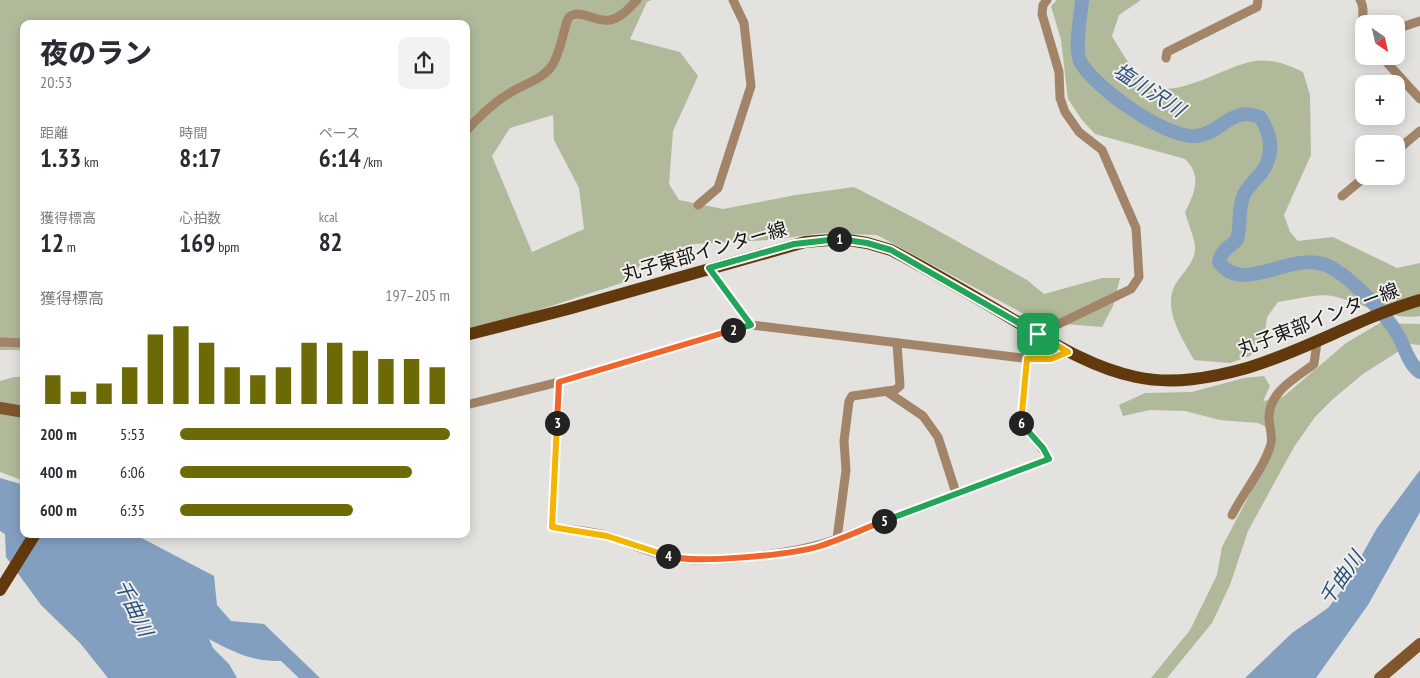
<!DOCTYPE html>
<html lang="ja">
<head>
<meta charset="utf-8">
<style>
	body { margin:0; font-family:"PT Sans Narrow","Noto Sans JP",sans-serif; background:#f2f2f3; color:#2b2b33; height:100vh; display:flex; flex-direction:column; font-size:19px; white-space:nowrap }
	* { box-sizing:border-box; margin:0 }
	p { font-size:16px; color:#7c7c81 }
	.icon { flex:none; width:28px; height:28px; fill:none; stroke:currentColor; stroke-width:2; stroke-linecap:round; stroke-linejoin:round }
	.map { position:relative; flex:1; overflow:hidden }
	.details { position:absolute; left:20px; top:20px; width:450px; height:518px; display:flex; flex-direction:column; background:#fff; border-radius:10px; box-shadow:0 2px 12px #0003 }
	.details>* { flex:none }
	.needle { width:32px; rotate:146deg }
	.tools { position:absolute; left:1355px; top:15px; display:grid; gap:10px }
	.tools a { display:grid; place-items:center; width:50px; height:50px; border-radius:10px; background:#fff; box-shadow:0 2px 12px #0003; font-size:25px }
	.pin { position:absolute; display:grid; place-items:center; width:42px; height:42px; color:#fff; margin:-21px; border-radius:10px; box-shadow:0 2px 8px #0006 }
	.km { position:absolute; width:25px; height:25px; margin:-12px; border-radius:50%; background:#222; color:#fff; font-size:14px; line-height:25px; text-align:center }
	.round { display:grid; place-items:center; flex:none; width:52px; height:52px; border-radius:10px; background:#f2f2f3 }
	.summary { display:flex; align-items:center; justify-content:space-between; height:85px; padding:0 20px }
	h1 { font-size:28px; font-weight:800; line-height:38px }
	.figures { display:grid; grid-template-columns:repeat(3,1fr); gap:8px; height:85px; padding:5px 20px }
	.figures div { display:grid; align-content:center }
	.figures b { font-size:25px; font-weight:800 }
	.figures small { font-size:14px; font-weight:400 }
	.figures p { font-size:14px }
	.chart { height:140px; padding:10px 20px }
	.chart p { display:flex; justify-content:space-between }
	.chart svg { width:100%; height:90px; margin-top:5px; stroke:#6b6a07; stroke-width:6 }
	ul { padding:0 20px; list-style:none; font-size:16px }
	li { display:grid; grid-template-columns:80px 60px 1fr; align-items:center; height:38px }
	li i { height:12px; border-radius:6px; background:#6b6a07 }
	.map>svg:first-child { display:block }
	.green { fill:#b0ba9b; fill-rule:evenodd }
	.water { fill:#839fc0 }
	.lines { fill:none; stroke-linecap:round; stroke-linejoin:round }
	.river { stroke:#839fc0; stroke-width:14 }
	.street { stroke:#a28469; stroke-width:9 }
	.secondary { stroke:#81562d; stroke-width:12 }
	.primary { stroke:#61390c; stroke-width:12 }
	.split-1-casing { stroke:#fff; stroke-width:10 }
	.split-2-casing { stroke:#fff; stroke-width:10 }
	.split-3-casing { stroke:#fff; stroke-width:10 }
	.split-4-casing { stroke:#fff; stroke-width:10 }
	.split-5-casing { stroke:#fff; stroke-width:10 }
	.split-6-casing { stroke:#fff; stroke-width:10 }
	.split-7-casing { stroke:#fff; stroke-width:10 }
	.split-1 { stroke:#22a559; stroke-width:6 }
	.split-2 { stroke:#22a559; stroke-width:6 }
	.split-3 { stroke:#f0652b; stroke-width:6 }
	.split-4 { stroke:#f5b400; stroke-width:6 }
	.split-5 { stroke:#f0652b; stroke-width:6 }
	.split-6 { stroke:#22a559; stroke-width:6 }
	.split-7 { stroke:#f5b400; stroke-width:6 }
	.labels { text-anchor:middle; stroke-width:4; stroke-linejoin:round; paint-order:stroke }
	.street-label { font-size:19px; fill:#151514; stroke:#f1efec }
	.water-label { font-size:20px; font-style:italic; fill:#274f7c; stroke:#f1efec }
</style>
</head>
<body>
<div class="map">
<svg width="1420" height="678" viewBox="0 0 1420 678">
	<rect width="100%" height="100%" fill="#e3e2df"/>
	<!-- green -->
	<g class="green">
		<path d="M0,0h651l-4,2 -17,37 50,13 18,24 -25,55 -4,53 10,16 44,9 73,-14 58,-8 72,37 101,56 17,14 58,-16h18l-7,28 -11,21 -63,-5 -162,-87 -53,-2 -55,7 -76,4 -49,16 -16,21 -114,37 -48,11v-305h-442v326h-24zM553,115l1,25 25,48 5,41 -52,23 -40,-96 18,-28z"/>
		<path d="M1057,0h84l-22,15 -7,21c10,17 21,36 37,48 24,18 80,-20 106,-23 18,-2 32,3 48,11l7,23 1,60 -27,60 6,17 8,9 35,-4 64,31 23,-5v53c-29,5 -59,-14 -88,-20 -13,-3 -40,4 -54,6l-11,15 -3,22 -14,17 -20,7 -36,-3c-13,-24 -35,-56 -15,-81 6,-8 16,-19 16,-30 1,-8 -8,-28 -10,-37 10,-19 17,-37 0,-53l-90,-25 -13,-14 -14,-21 -7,-59 -10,-34z"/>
		<polygon points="1380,323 1420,324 1420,345 1410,344 1363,374 1333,399 1315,417 1294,447 1248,531 1230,585 1212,623 1167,678 1151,678 1190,630 1217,575 1222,547 1276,444 1275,431 1258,423 1220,420 1185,411 1150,410 1123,416 1119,405 1145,393 1192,392 1244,378 1264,376 1270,386 1263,401 1283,397 1346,343"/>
		<polygon points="14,377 24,377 24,481 0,472 0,381"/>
	</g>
	<!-- water -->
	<g class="water">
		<polygon points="1420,470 1420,512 1368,605 1316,678 1245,678 1292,633 1328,608 1344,587 1377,528"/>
		<path d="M0,478l24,7v49h110l80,42 3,29 14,16 33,3 56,54h-21l-18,-17c-28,1 -48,-9 -72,-22l4,9 16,16 8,14h-129l-28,-35 -39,-38 -35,-48 -1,-23 -5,-3z"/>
	</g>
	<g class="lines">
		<!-- river -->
		<path class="river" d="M1082,0c-1,15 -8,48 -2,61 13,26 88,79 117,75 26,-4 34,-30 63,-19 11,17 15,36 2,55 -6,8 -16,15 -19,25 -5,13 -2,29 -6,43 -8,7 -16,11 -18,22 23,33 70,-9 104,2 24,8 64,51 76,73 6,11 10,28 21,35"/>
		<!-- street -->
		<g class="street">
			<path d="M1360,0c7,10 -1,25 4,36"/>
			<polyline points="1396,29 1420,21"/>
			<polyline points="1381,56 1420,99"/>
			<polyline points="1166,58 1167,52 1257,7 1258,0"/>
			<path d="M466,131c15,-16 28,-29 47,-40 12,-7 29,-12 38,-24 10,-13 14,-46 18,-50 11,-9 28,6 41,3 11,-2 19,-12 27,-20"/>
			<polyline points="1396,151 1420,131"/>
			<polyline points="1342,196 1366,176"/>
			<polyline points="698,205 718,188 751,86 744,23 733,0"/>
			<polyline points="709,268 751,325"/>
			<polyline points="1038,334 1131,289 1139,277 1136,228 1102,150 1079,132 1065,112 1060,98 1059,72 1042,14 1043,5 1047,0"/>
			<polyline points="0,342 24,343"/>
			<path d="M559,382l-7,145c19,3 39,4 57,9 20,7 41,17 62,21 37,8 130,-4 166,-18l9,-69 -2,-29 5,-40 3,-5 43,-6 5,-4 -3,-43"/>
			<polyline points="886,391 923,416 938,437 956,493"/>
			<polyline points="466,405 559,382 751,325 1022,358 1051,359 1068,352"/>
			<path d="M1232,515c12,-24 31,-45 39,-71 2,-8 -2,-18 -2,-26 0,-27 26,-39 45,-54l3,-22"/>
			<polyline points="837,539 1049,459 1035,438 1021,425 1027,359"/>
		</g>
		<!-- secondary -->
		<g class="secondary">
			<polyline points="0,408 24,412"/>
			<polyline points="1380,678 1420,644"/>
		</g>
		<!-- primary -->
		<g class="primary">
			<path d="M466,335l102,-26 237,-67 37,-3 25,4 24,7c44,23 86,48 128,73 37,22 74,45 117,54 37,8 75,1 111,-9 60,-18 114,-51 173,-68"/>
			<polyline points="0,590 35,534"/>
		</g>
	</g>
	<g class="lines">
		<!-- split-1 casing -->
		<g class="split-1-casing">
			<polyline id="split-1" points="839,239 867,243 891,250 1038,334"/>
		</g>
		<!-- split-2 casing -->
		<g class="split-2-casing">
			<polyline id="split-2" points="733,330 751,325 709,268 794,244 839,239"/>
		</g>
		<!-- split-3 casing -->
		<g class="split-3-casing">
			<polyline id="split-3" points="557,423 559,382 733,330"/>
		</g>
		<!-- split-4 casing -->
		<g class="split-4-casing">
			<polyline id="split-4" points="557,423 552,527 607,536 668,556"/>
		</g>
		<!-- split-5 casing -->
		<g class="split-5-casing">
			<path id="split-5" d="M668,556c27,8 123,-1 152,-10 22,-7 43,-17 64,-25"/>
		</g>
		<!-- split-6 casing -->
		<g class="split-6-casing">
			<polyline id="split-6" points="884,521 1049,459 1043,448 1021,423"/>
		</g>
		<!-- split-7 casing -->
		<g class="split-7-casing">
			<polyline id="split-7" points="1021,423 1027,359 1051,359 1068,352 1038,334"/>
		</g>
		<!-- split-1 -->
		<use href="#split-1" class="split-1"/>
		<!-- split-2 -->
		<use href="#split-2" class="split-2"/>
		<!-- split-3 -->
		<use href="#split-3" class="split-3"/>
		<!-- split-4 -->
		<use href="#split-4" class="split-4"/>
		<!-- split-5 -->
		<use href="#split-5" class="split-5"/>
		<!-- split-6 -->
		<use href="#split-6" class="split-6"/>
		<!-- split-7 -->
		<use href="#split-7" class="split-7"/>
	</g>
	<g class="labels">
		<!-- street labels -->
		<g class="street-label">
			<text transform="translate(704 251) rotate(-16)" y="7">丸子東部インター線</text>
			<text transform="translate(1318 319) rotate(-21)" y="7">丸子東部インター線</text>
		</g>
		<!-- water labels -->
		<g class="water-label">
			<text transform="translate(1149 90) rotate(33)" y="7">塩川沢川</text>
			<text transform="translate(1341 578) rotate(-55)" y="7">千曲川</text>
			<text transform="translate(134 608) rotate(64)" y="7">千曲川</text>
		</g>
	</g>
</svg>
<div class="tools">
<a><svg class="needle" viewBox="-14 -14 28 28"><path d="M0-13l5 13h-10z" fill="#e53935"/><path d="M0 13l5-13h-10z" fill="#7c7c81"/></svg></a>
<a>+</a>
<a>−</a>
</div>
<div class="pin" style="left:1038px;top:334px;background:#1e9e55"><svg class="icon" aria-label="arrive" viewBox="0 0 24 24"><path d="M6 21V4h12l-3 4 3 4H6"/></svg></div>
<b class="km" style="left:839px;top:239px">1</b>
<b class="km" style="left:733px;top:330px">2</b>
<b class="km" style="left:557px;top:423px">3</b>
<b class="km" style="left:668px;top:556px">4</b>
<b class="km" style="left:884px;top:521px">5</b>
<b class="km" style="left:1021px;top:423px">6</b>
<section class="details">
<div class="summary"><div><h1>夜のラン</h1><p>20:53</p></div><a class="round"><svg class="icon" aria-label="share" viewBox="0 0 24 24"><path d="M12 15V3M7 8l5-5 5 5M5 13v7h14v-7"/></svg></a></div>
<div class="figures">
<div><p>距離</p><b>1.33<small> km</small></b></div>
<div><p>時間</p><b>8:17</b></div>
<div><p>ペース</p><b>6:14<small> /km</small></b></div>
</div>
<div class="figures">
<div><p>獲得標高</p><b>12<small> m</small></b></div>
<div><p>心拍数</p><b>169<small> bpm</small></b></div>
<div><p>kcal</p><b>82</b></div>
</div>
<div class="chart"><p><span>獲得標高</span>197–205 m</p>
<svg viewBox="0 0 160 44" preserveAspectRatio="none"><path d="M5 44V30M15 44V38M25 44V34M35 44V26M45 44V10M55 44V6M65 44V14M75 44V26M85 44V30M95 44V26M105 44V14M115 44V14M125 44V18M135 44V22M145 44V22M155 44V26"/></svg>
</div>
<ul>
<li><b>200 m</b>5:53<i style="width:100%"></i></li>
<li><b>400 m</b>6:06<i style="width:86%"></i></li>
<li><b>600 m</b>6:35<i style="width:64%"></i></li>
</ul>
</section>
</div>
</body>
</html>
